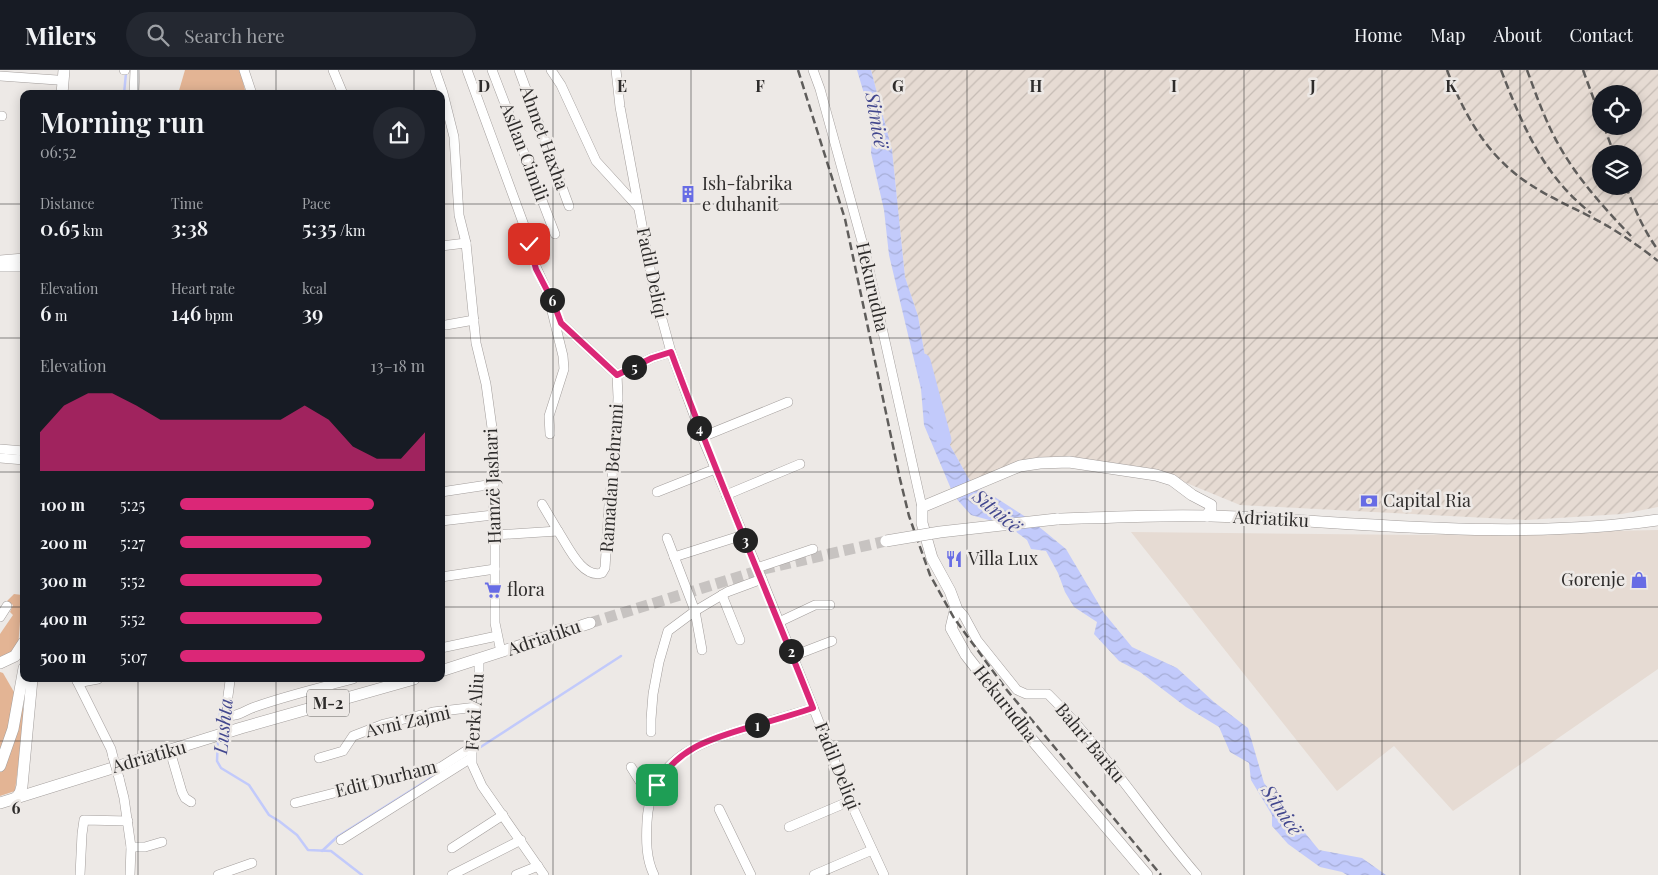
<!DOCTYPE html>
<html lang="en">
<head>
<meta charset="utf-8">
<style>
	body { margin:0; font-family:"Playfair Display",serif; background:#242831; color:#f1f3f6; height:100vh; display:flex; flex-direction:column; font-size:19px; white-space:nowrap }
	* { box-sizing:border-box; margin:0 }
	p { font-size:16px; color:#9ea1a6 }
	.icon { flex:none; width:28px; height:28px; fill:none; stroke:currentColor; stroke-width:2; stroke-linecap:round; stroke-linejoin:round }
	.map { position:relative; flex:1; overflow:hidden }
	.details { position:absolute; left:20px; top:20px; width:425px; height:592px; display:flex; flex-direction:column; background:#171b24; border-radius:10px; box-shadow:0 2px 12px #0003 }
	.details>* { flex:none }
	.fabs { position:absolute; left:1592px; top:15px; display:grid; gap:10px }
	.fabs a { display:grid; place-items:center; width:50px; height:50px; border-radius:50%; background:#171b24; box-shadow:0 2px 12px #0003; font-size:25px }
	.pin { position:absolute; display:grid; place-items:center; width:42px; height:42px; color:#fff; margin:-21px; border-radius:10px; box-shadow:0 2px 8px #0006 }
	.km { position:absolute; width:25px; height:25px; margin:-12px; border-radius:50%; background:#222; color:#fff; font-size:14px; line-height:25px; text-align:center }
	.round { display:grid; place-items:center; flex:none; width:52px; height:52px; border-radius:26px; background:#242831 }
	.summary { display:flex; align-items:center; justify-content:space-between; height:85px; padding:0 20px }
	h1 { font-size:28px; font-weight:600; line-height:38px }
	.metrics { display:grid; grid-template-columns:repeat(3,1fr); gap:8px; height:85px; padding:5px 20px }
	.metrics div { display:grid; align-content:center }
	.metrics b { font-size:21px; font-weight:600 }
	.metrics small { font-size:14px; font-weight:400 }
	.metrics p { font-size:14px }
	.chart { height:140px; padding:10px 20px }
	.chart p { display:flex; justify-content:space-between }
	.chart svg { width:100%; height:90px; margin-top:5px; fill:#db2777; opacity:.7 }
	ul { padding:0 20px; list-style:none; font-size:16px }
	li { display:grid; grid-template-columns:80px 60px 1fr; align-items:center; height:38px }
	li i { height:12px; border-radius:6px; background:#db2777 }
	header { display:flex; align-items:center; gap:30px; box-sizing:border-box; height:70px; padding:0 25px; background:#171b24; border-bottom:1px solid #363941 }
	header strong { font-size:24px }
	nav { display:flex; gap:28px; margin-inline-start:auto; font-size:18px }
	.search { width:350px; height:45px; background:#242831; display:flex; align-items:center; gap:12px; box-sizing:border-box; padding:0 18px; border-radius:28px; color:#9ea1a6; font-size:19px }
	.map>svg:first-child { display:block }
	.built { fill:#e6dbd3 }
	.industrial { fill:url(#industrial-furrows); fill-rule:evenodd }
	.green { fill:#e3b494 }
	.water { fill:url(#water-waves) }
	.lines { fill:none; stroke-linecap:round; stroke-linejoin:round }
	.stream { stroke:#c2cafb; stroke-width:2.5 }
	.river { stroke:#c2cafb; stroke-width:15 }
	.major-tunnel { stroke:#c7c3c1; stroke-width:11; stroke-dasharray:11 5.5; stroke-linecap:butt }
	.minor-casing { stroke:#a39e9c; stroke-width:10 }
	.major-casing { stroke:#a39e9c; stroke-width:12 }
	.minor { stroke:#fff; stroke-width:9 }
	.major { stroke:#fff; stroke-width:11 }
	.rail { stroke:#5f5d5b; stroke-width:2.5; stroke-dasharray:8 4; stroke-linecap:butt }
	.minor-bridge-casing { stroke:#a39e9c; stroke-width:10; stroke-linecap:butt }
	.major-bridge-casing { stroke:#a39e9c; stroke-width:12; stroke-linecap:butt }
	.minor-bridge { stroke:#fff; stroke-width:9 }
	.major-bridge { stroke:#fff; stroke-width:11 }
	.route-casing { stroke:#fff; stroke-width:10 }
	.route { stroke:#db2777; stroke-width:6 }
	.grid { fill:none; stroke:#2e2c2b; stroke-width:1; stroke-opacity:0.55 }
	.labels { text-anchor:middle; stroke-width:5; stroke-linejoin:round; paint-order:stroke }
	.shield { fill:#ede9e6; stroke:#676563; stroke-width:1 }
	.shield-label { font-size:16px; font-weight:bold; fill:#2e2c2b }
	.street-label { font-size:18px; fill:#2e2c2b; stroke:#ede9e6 }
	.poi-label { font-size:18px; fill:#2e2c2b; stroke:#ede9e6; text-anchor:start }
	.water-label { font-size:19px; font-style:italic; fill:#42478e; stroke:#ede9e6 }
	.grid-label { font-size:16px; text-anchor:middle; font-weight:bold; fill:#2e2c2b; stroke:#ede9e6; stroke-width:5; stroke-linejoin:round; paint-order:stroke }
</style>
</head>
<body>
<header>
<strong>Milers</strong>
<div class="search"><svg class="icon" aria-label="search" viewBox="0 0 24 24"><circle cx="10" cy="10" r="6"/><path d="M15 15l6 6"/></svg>Search here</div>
<nav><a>Home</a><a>Map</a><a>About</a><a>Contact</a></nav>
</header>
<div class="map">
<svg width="1658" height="805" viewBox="0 0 1658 805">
	<defs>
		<pattern id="industrial-furrows" width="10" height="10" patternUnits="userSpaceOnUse" patternTransform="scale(1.25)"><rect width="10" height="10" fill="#e6dbd3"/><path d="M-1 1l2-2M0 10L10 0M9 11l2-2" fill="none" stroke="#c6bcb5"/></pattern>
		<pattern id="water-waves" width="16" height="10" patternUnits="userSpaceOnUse" patternTransform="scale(1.25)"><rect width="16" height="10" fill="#c2cafb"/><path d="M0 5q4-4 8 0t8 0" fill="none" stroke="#a7aed7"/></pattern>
	</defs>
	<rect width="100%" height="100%" fill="#ede9e6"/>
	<!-- built -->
	<polygon class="built" points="1658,460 1658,599 1453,741 1394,676 1337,721 1131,462 1419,465"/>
	<!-- industrial -->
	<path class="industrial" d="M871,0h787v437l-36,7 -96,6 -286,-15 -73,-30 -95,-17 -102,23 -24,-43 -12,-30 -16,-92 -13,-39 -13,-127zM1601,24h33v32h-33zM1601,84h33v32h-33z"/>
	<!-- green -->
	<g class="green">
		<polygon points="185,0 240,0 246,24 178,24"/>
		<polygon points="14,524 22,525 18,578 14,582 0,588 0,564 13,545 10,542 13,535 7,531"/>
		<polygon points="0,602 3,603 25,641 15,721 0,726"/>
	</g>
	<!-- water -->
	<polygon class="water" points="857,0 871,0 892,80 905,207 918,246 934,338 946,368 970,411 1032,451 1066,479 1104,543 1132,577 1177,598 1214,632 1248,658 1264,713 1319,780 1362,788 1386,805 1347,805 1342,802 1320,797 1288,774 1272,756 1272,745 1251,710 1249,693 1230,682 1219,657 1186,637 1140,602 1119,591 1094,564 1097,552 1074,537 1065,522 1058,503 1046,481 1031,479 1027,470 1007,455 971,445 954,426 924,355 921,319 889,185 884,140 871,83 873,54"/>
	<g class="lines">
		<!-- stream -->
		<g class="stream">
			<polyline points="124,24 126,3"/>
			<polyline points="219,662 220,642 223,633"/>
			<polyline points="218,668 217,691 221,698 249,715 269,745 279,751 297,765 308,780 331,781 362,805"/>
			<polyline points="476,680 621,586"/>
			<polyline points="322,781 337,767 442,701"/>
		</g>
		<!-- river -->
		<polyline class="river" points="923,291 944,370"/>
		<!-- major-tunnel -->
		<polyline class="major-tunnel" points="590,553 764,499 886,471"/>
		<!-- minor casing -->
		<g class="minor-casing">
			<g id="minor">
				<polyline points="124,0 125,0"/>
				<polyline points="244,0 252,24"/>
				<polyline points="333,0 343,24"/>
				<polyline points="435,0 443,23 454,67 459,145 466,173 476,273 486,314 493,365 495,389 493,443 495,459 495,553 501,582"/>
				<polyline points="467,0 525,158 532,188 547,221 563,286 564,299 549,346 550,364"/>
				<polyline points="492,0 555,164"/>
				<polyline points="519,0 569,136"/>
				<polyline points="551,0 561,15 596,91 638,137"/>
				<polyline points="616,0 620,37 654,220 671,282 702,367 762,509 854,740 884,805"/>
				<polyline points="813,0 820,19 866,186 922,437"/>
				<polyline points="0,6 57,10"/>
				<polyline points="134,24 135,0"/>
				<polyline points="0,46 2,46"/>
				<polyline points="441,176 466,173"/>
				<polyline points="0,190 24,188"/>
				<polyline points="0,197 23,197"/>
				<polyline points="557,244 561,253 617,305"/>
				<polyline points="446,255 474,250"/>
				<polyline points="702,367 788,332"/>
				<polyline points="0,379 24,381"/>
				<polyline points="0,388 24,390"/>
				<polyline points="441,422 494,414"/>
				<polyline points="657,422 715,399"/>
				<polyline points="726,425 800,394"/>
				<polyline points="542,434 558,461"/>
				<polyline points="441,451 493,445"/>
				<path d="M495,465l63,-4c10,15 24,48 44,42l3,-5 4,-63 8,-73 1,-35 -1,-22 35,-17 19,-6"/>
				<polyline points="667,468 695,541 702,580"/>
				<polyline points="674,487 743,465"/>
				<polyline points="757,498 813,479"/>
				<polyline points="441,507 495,499"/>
				<polyline points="722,525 740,570"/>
				<path d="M956,537l8,9 13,24 40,50 9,4h22c56,55 98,122 149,181"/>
				<polyline points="0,547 7,536"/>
				<polyline points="779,552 815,535 830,535"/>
				<polyline points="441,578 497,566"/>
				<polyline points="793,586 832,571"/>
				<polyline points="479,590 479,619 472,680 472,694 482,716 544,805"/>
				<polyline points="76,609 111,679 113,687"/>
				<path d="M230,609c0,7 -5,31 -3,34 5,7 19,-3 25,-5 33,-12 68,-20 101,-29"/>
				<polyline points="77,611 82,612 98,609"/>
				<polyline points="651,662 651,649 653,624 659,592 668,561 695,541 727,522 762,509"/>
				<polyline points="170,681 182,722 185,728 191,732"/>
				<polyline points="319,688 343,681 353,666 384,654 433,642 477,637"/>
				<polyline points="631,697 651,729"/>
				<polyline points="119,708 124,728 131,777 130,805"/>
				<polyline points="295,733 416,702 434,700 441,697 472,677"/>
				<polyline points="719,739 751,805"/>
				<polyline points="789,757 850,731"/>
				<polyline points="341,770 471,688"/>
				<polyline points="131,777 145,777 162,772"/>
				<polyline points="452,778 503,745"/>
				<polyline points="80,805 82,764 84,750 128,751"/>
				<polyline points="218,805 252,793"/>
				<polyline points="452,805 521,770"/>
				<polyline points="516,805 538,796"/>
				<path d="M654,805c-8,-16 -8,-35 -7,-53 3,-62 49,-79 100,-94 22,-7 44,-13 66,-20"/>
				<polyline points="814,805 872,780"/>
			</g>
		</g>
		<!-- major casing -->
		<g class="major-casing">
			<g id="major">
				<polyline points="62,24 64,0"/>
				<path d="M1057,449c60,-2 121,-5 181,-2 140,7 281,23 420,3"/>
				<polyline points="0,593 15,586 24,572"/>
				<polyline points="441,601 590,553"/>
				<polyline points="0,696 13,659 24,598"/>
				<polyline points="16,728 20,723 22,716 32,609"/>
				<polyline points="0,733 241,658 414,609"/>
				<polyline points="1147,805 1028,665 966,585 951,558 956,537 950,521 932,488 922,453 922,437 1020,396 1040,393 1069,392 1156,405 1172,410 1192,425 1211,435 1211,439 1207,446"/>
			</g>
		</g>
		<!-- minor -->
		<use href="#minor" class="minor"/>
		<!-- major -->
		<use href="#major" class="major"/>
		<!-- rail -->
		<g class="rail">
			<polyline points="798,0 845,149 900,409 909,446 930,505 954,548 1006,619 1161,805"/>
			<path d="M1447,0c14,37 34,75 65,101 29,25 67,38 99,57 16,10 32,21 47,33"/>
			<path d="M1501,0c21,54 42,106 90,143"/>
			<path d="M1527,0c7,19 14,39 23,58 19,41 50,76 81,108"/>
			<polyline points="1583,0 1601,49"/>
			<polyline points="1604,56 1614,84"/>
			<path d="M1626,116c8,22 18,45 32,64"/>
		</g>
		<!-- minor-bridge casing -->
		<g class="minor-bridge-casing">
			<polyline id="minor-bridge" points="113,687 119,708"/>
		</g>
		<!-- major-bridge casing -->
		<g class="major-bridge-casing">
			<polyline id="major-bridge" points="886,471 940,462 1057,449"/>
		</g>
		<!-- minor-bridge -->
		<use href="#minor-bridge" class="minor-bridge"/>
		<!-- major-bridge -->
		<use href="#major-bridge" class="major-bridge"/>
	</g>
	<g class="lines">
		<!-- route casing -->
		<g class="route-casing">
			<path id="route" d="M529,174l7,25 18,35 7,19 56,52 35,-17 19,-6c44,120 95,237 142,356 -21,7 -42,13 -63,19 -39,12 -72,20 -93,58"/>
		</g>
		<!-- route -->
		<use href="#route" class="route"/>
	</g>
	<!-- grid -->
	<path class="grid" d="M138,0v24M276,0v24M414,0v24M553,0v805M691,0v805M829,0v805M967,0v805M1105,0v805M1244,0v805M1382,0v805M1520,0v805M0,134h24M441,134h1217M0,268h24M441,268h1217M0,402h24M441,402h1217M0,537h24M441,537h1217M138,609v196M276,609v196M414,609v196M0,671h1658"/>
	<!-- icons -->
	<defs>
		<g id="building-bare" transform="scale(1.35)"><path d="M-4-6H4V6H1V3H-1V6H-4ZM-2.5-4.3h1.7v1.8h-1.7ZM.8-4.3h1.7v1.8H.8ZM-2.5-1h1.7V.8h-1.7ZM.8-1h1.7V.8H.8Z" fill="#676ce5" stroke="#ede9e6" stroke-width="2.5" paint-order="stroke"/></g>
		<g id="bank-bare" transform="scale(1.35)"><path d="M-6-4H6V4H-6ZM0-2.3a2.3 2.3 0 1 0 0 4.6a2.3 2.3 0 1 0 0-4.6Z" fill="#676ce5" stroke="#ede9e6" stroke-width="2.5" paint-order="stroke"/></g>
		<g id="restaurant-bare" transform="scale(1.35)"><path d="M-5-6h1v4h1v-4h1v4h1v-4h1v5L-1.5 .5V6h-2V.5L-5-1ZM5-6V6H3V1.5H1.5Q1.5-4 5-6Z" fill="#676ce5" stroke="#ede9e6" stroke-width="2.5" paint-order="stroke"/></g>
		<g id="shop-bare" transform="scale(1.35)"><path d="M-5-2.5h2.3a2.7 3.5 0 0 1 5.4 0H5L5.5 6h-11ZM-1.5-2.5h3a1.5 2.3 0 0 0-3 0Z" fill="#676ce5" stroke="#ede9e6" stroke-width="2.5" paint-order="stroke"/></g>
		<g id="supermarket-bare" transform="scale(1.35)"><path d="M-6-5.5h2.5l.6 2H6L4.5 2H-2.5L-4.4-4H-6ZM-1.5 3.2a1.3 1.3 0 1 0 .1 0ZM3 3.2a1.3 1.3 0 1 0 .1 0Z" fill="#676ce5" stroke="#ede9e6" stroke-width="2.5" paint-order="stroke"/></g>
	</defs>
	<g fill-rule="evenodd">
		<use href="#building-bare" x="688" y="124"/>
		<use href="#bank-bare" x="1369" y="431"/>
		<use href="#restaurant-bare" x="954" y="489"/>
		<use href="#shop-bare" x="1639" y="510"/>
		<use href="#supermarket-bare" x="493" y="520"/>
	</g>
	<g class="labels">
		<!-- shield labels -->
		<rect class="shield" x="307" y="619.5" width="42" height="27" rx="4"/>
		<g class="shield-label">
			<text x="328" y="639">M-2</text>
		</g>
		<!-- street labels -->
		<g class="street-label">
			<text transform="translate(544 68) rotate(70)" y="6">Ahmet Haxha</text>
			<text transform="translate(524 82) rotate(69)" y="6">Asllan Cimili</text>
			<text transform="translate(652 203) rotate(78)" y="6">Fadil Deliqi</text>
			<text transform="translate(872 217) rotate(77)" y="6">Hekurudha</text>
			<text transform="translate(612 408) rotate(-86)" y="6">Ramadan Behrami</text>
			<text transform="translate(493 416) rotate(-92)" y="6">Hamzë Jashari</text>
			<text transform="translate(1271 449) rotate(3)" y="6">Adriatiku</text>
			<text transform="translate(544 568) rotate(-19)" y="6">Adriatiku</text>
			<text transform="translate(1005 634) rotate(52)" y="6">Hekurudha</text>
			<text transform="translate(475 642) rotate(-86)" y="6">Ferki Aliu</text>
			<text transform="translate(408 652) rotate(-13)" y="6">Avni Zajmi</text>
			<text transform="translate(1090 673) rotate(50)" y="6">Bahri Barku</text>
			<text transform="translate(149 687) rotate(-16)" y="6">Adriatiku</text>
			<text transform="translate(837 696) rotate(68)" y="6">Fadil Deliqi</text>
			<text transform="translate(386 709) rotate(-14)" y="6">Edit Durham</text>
		</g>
		<!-- poi labels -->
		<g class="poi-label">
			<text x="702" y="120">Ish-fabrika<tspan x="702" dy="21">e duhanit</tspan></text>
			<text x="1383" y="437">Capital Ria</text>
			<text x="968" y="495">Villa Lux</text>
			<text x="1625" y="516" text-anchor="end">Gorenje</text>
			<text x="507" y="526">flora</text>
		</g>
		<!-- water labels -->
		<g class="water-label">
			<text transform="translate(877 50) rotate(80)" y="7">Sitnicë</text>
			<text transform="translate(997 441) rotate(40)" y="7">Sitnicë</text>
			<text transform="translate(223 656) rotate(-84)" y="7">Lushta</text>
			<text transform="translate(1282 740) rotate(56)" y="7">Sitnicë</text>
		</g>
	</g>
	<g class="grid-label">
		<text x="484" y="22">D</text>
		<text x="622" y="22">E</text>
		<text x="760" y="22">F</text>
		<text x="898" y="22">G</text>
		<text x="1036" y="22">H</text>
		<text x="1174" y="22">I</text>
		<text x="1313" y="22">J</text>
		<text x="1451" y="22">K</text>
		<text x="16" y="744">6</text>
	</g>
</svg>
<div class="fabs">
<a><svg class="icon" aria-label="locate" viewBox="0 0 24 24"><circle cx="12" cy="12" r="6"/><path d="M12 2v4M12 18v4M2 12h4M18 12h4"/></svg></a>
<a><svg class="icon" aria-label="layers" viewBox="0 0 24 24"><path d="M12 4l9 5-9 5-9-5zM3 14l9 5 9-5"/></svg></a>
</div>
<div class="pin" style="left:657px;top:715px;background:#1e9e55"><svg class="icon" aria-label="arrive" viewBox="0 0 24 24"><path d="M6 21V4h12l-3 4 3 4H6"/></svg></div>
<div class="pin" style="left:529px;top:174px;background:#d93025"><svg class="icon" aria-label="check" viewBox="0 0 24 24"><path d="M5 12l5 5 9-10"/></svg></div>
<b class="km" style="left:757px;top:655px">1</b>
<b class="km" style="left:791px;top:581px">2</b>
<b class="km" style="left:745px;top:470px">3</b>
<b class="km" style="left:699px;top:358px">4</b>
<b class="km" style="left:634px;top:297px">5</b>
<b class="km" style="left:552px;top:230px">6</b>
<section class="details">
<div class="summary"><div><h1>Morning run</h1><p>06:52</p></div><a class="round"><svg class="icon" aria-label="share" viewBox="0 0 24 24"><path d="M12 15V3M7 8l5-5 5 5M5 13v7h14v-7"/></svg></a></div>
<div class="metrics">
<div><p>Distance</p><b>0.65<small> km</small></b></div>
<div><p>Time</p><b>3:38</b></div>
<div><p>Pace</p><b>5:35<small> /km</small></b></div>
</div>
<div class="metrics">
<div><p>Elevation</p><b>6<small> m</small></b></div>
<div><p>Heart rate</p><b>146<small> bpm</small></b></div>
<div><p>kcal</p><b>39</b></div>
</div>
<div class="chart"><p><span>Elevation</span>13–18 m</p>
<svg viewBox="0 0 160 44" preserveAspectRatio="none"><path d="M0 44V25L10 12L20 6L30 6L40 12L50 19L60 19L70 19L80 19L90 19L100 19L110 12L120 19L130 32L140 38L150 38L160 25V44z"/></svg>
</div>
<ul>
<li><b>100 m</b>5:25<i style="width:79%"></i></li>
<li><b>200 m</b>5:27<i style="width:78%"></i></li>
<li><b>300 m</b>5:52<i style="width:58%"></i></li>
<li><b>400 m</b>5:52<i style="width:58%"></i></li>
<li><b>500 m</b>5:07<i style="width:100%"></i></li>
</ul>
</section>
</div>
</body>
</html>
